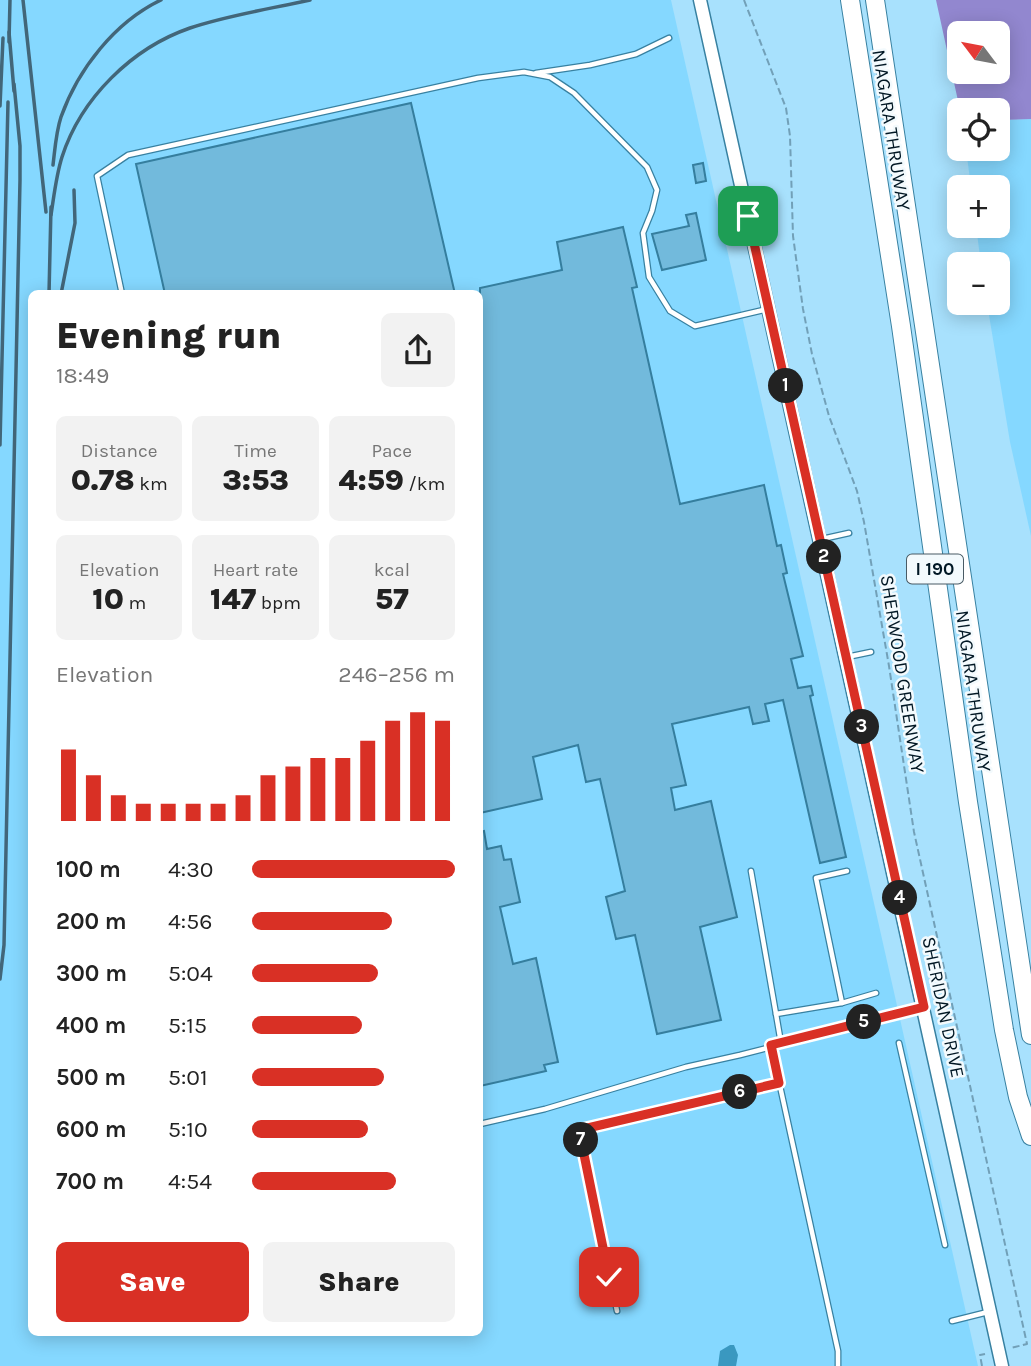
<!DOCTYPE html>
<html lang="en">
<head>
<meta charset="utf-8">
<style>
	body { margin:0; font-family:Karla,sans-serif; background:#f2f2f2; color:#222; height:100vh; display:flex; flex-direction:column; font-size:26px; white-space:nowrap }
	* { box-sizing:border-box; margin:0 }
	p { font-size:23px; color:#767676 }
	.icon { flex:none; width:38px; height:38px; fill:none; stroke:currentColor; stroke-width:2; stroke-linecap:round; stroke-linejoin:round }
	.map { position:relative; flex:1; overflow:hidden }
	.panel { position:absolute; left:28px; top:290px; width:455px; height:1046px; display:flex; flex-direction:column; background:#fff; border-radius:10px; box-shadow:0 4px 18px #0003 }
	.panel>* { flex:none }
	.needle { width:46px; rotate:302deg }
	.controls { position:absolute; left:947px; top:21px; display:grid; gap:14px }
	.controls a { display:grid; place-items:center; width:63px; height:63px; border-radius:10px; background:#fff; box-shadow:0 4px 18px #0003; font-size:35px }
	.pin { position:absolute; display:grid; place-items:center; width:60px; height:60px; color:#fff; margin:-30px; border-radius:14px; box-shadow:0 4px 10px #0006 }
	.km { position:absolute; width:35px; height:35px; margin:-18px; border-radius:50%; background:#222; color:#fff; font-size:19px; line-height:35px; text-align:center }
	.round { display:grid; place-items:center; flex:none; width:74px; height:74px; border-radius:10px; background:#f2f2f2 }
	.head { display:flex; align-items:center; justify-content:space-between; height:119px; padding:0 28px }
	h1 { font-size:38px; font-weight:800; line-height:52px }
	.stats { display:grid; grid-template-columns:repeat(3,1fr); gap:10px; height:119px; padding:7px 28px }
	.stats div { display:grid; align-content:center; border-radius:10px; background:#f2f2f2; text-align:center }
	.stats b { font-size:30px; font-weight:800 }
	.stats small { font-size:19px; font-weight:400 }
	.stats p { font-size:19px }
	.chart { height:196px; padding:14px 28px }
	.chart p { display:flex; justify-content:space-between }
	.chart svg { width:100%; height:126px; margin-top:7px; stroke:#d93025; stroke-width:6 }
	.action { display:flex; gap:14px; margin-top:auto; padding:14px 28px }
	.action a { flex:1; height:80px; border-radius:10px; background:#d93025; color:#fff; font-size:28px; font-weight:800; line-height:80px; text-align:center }
	.action a+a { background:#f2f2f2; color:#222 }
	ul { padding:0 28px; list-style:none; font-size:23px }
	li { display:grid; grid-template-columns:112px 84px 1fr; align-items:center; height:52px }
	li i { height:18px; border-radius:9px; background:#d93025 }
	.map>svg:first-child { display:block }
	.built { fill:#85d8ff; fill-rule:evenodd }
	.forest { fill:#9287cf; fill-rule:evenodd }
	.water { fill:#3a98c0 }
	.building { fill:#72badc; stroke:#357e9e; stroke-width:2 }
	.lines { fill:none; stroke-linecap:round; stroke-linejoin:round }
	.service-casing { stroke:#3881a1; stroke-width:7 }
	.secondary-casing { stroke:#3881a1; stroke-width:15 }
	.motorway-casing { stroke:#3881a1; stroke-width:20 }
	.path { stroke:#72a0b8; stroke-width:2; stroke-dasharray:7 3.5; stroke-linecap:butt }
	.service { stroke:#fff; stroke-width:4.5 }
	.secondary { stroke:#fff; stroke-width:12 }
	.motorway { stroke:#fff; stroke-width:18 }
	.rail { stroke:#426679; stroke-width:3.5 }
	.route-casing { stroke:#fff; stroke-width:14 }
	.route { stroke:#d93025; stroke-width:9 }
	.labels { text-anchor:middle; stroke-width:5; stroke-linejoin:round; paint-order:stroke }
	.shield { fill:#f3fafd; stroke:#495b65; stroke-width:2 }
	.shield-label { font-size:18px; font-weight:bold; fill:#001724 }
	.street-label { font-size:19px; fill:#001724; stroke:#f3fafd }
</style>
</head>
<body>
<div class="map">
<svg width="1031" height="1366" viewBox="0 0 1031 1366">
	<rect width="100%" height="100%" fill="#a8e1fd"/>
	<!-- built -->
	<g class="built">
		<path d="M0,0h671l307,1366h-978zM32,294h448v1040h-448z"/>
		<polygon points="1031,119 1031,536 1010,442 987,303 998,303 998,264 981,264 976,226 998,226 998,187 971,187 966,149 998,149 998,120"/>
	</g>
	<!-- forest -->
	<path class="forest" d="M936,0h95v119l-33,1v-10h-38zM959,33h39v39h-39z"/>
	<!-- water -->
	<polygon class="water" points="730,1345 734,1345 738,1355 736,1366 718,1366 720,1351"/>
	<!-- building -->
	<g class="building">
		<polygon points="411,103 455,294 165,294 136,164"/>
		<polygon points="703,163 706,181 696,183 693,165"/>
		<polygon points="696,213 706,260 662,270 652,234 689,226 686,215"/>
		<polygon points="623,227 637,287 632,288 680,504 764,485 777,546 781,545 787,573 783,574 803,656 791,659 798,688 811,686 813,695 810,696 846,857 820,863 783,700 765,704 769,721 753,724 749,707 672,724 686,785 671,788 675,810 711,801 737,917 700,927 721,1020 657,1034 635,935 616,939 606,897 625,891 600,779 586,782 578,745 533,757 542,799 480,813 480,288 562,270 557,242"/>
		<polygon points="484,831 487,849 501,846 504,860 511,859 520,902 500,907 513,964 536,958 558,1062 544,1065 546,1071 480,1086 480,832"/>
	</g>
	<g class="lines">
		<!-- service casing -->
		<g class="service-casing">
			<g id="service">
				<polyline points="536,73 590,65 636,54 669,38"/>
				<polyline points="122,294 97,176 128,155 478,78 524,72 550,77 574,93 647,167 657,190 652,211 643,233 649,277 670,311 695,326 768,309"/>
				<polyline points="822,539 849,533"/>
				<polyline points="847,657 871,652"/>
				<polyline points="751,871 776,1014"/>
				<polyline points="842,1003 816,878 847,871"/>
				<polyline points="781,1043 776,1014 842,1003 876,993"/>
				<polyline points="899,1043 945,1245"/>
				<polyline points="771,1045 838,1351 838,1366"/>
				<polyline points="480,1124 545,1109 686,1067 740,1055 922,1008"/>
				<polyline points="617,1311 579,1130 779,1083"/>
				<polyline points="952,1321 988,1312"/>
			</g>
		</g>
		<!-- secondary casing -->
		<g class="secondary-casing">
			<polyline id="secondary" points="700,0 1002,1366"/>
		</g>
		<!-- motorway casing -->
		<g class="motorway-casing">
			<g id="motorway">
				<polyline points="850,0 901,326 968,802 1004,1030 1018,1097 1031,1136"/>
				<polyline points="875,0 1031,1035"/>
			</g>
		</g>
		<!-- path -->
		<g class="path">
			<polyline points="744,0 786,108 790,136 793,236 803,309 812,354 829,416 857,491 864,522 889,666 914,832 1027,1344 1011,1348"/>
			<polyline points="982,1366 980,1355 985,1354"/>
		</g>
		<!-- service -->
		<use href="#service" class="service"/>
		<!-- secondary -->
		<use href="#secondary" class="secondary"/>
		<!-- motorway -->
		<use href="#motorway" class="motorway"/>
		<!-- rail -->
		<g class="rail">
			<polyline points="23,0 46,212"/>
			<polyline points="9,32 14,91"/>
			<polyline points="9,42 10,0"/>
			<polyline points="0,106 3,38"/>
			<path d="M53,165c2,-16 3,-33 8,-48 17,-48 54,-95 100,-117"/>
			<path d="M51,215c3,-19 5,-39 11,-58 19,-59 70,-109 128,-129 38,-13 80,-19 120,-28"/>
			<polyline points="49,294 51,207"/>
			<polyline points="61,294 75,223 74,190"/>
			<polyline points="0,445 8,102"/>
			<polyline points="0,979 4,945 20,180 20,146 14,84"/>
		</g>
	</g>
	<g class="lines">
		<!-- route casing -->
		<g class="route-casing">
			<polyline id="route" points="609,1277 579,1130 779,1083 771,1045 924,1007 748,216"/>
		</g>
		<!-- route -->
		<use href="#route" class="route"/>
	</g>
	<g class="labels">
		<!-- shield labels -->
		<rect class="shield" x="907" y="554.5" width="56" height="29" rx="5"/>
		<g class="shield-label">
			<text x="935" y="575">I 190</text>
		</g>
		<!-- street labels -->
		<g class="street-label">
			<text transform="translate(892 130) rotate(81)" y="7">NIAGARA THRUWAY</text>
			<text transform="translate(903 674) rotate(81)" y="7">SHERWOOD GREENWAY</text>
			<text transform="translate(974 691) rotate(82)" y="7">NIAGARA THRUWAY</text>
			<text transform="translate(944 1007) rotate(78)" y="7">SHERIDAN DRIVE</text>
		</g>
	</g>
</svg>
<div class="controls">
<a><svg class="needle" viewBox="-14 -14 28 28"><path d="M0-13l5 13h-10z" fill="#e53935"/><path d="M0 13l5-13h-10z" fill="#767676"/></svg></a>
<a><svg class="icon" aria-label="locate" viewBox="0 0 24 24"><circle cx="12" cy="12" r="6"/><path d="M12 2v4M12 18v4M2 12h4M18 12h4"/></svg></a>
<a>+</a>
<a>−</a>
</div>
<div class="pin" style="left:748px;top:216px;background:#1e9e55"><svg class="icon" aria-label="arrive" viewBox="0 0 24 24"><path d="M6 21V4h12l-3 4 3 4H6"/></svg></div>
<div class="pin" style="left:609px;top:1277px;background:#d93025"><svg class="icon" aria-label="check" viewBox="0 0 24 24"><path d="M5 12l5 5 9-10"/></svg></div>
<b class="km" style="left:786px;top:386px">1</b>
<b class="km" style="left:824px;top:557px">2</b>
<b class="km" style="left:862px;top:727px">3</b>
<b class="km" style="left:900px;top:898px">4</b>
<b class="km" style="left:864px;top:1022px">5</b>
<b class="km" style="left:740px;top:1092px">6</b>
<b class="km" style="left:581px;top:1140px">7</b>
<section class="panel">
<div class="head"><div><h1>Evening run</h1><p>18:49</p></div><a class="round"><svg class="icon" aria-label="share" viewBox="0 0 24 24"><path d="M12 15V3M7 8l5-5 5 5M5 13v7h14v-7"/></svg></a></div>
<div class="stats">
<div><p>Distance</p><b>0.78<small> km</small></b></div>
<div><p>Time</p><b>3:53</b></div>
<div><p>Pace</p><b>4:59<small> /km</small></b></div>
</div>
<div class="stats">
<div><p>Elevation</p><b>10<small> m</small></b></div>
<div><p>Heart rate</p><b>147<small> bpm</small></b></div>
<div><p>kcal</p><b>57</b></div>
</div>
<div class="chart"><p><span>Elevation</span>246–256 m</p>
<svg viewBox="0 0 160 44" preserveAspectRatio="none"><path d="M5 44V19M15 44V28M25 44V35M35 44V38M45 44V38M55 44V38M65 44V38M75 44V35M85 44V28M95 44V25M105 44V22M115 44V22M125 44V16M135 44V9M145 44V6M155 44V9"/></svg>
</div>
<ul>
<li><b>100 m</b>4:30<i style="width:100%"></i></li>
<li><b>200 m</b>4:56<i style="width:69%"></i></li>
<li><b>300 m</b>5:04<i style="width:62%"></i></li>
<li><b>400 m</b>5:15<i style="width:54%"></i></li>
<li><b>500 m</b>5:01<i style="width:65%"></i></li>
<li><b>600 m</b>5:10<i style="width:57%"></i></li>
<li><b>700 m</b>4:54<i style="width:71%"></i></li>
</ul>
<div class="action"><a>Save</a><a>Share</a></div>
</section>
</div>
</body>
</html>
